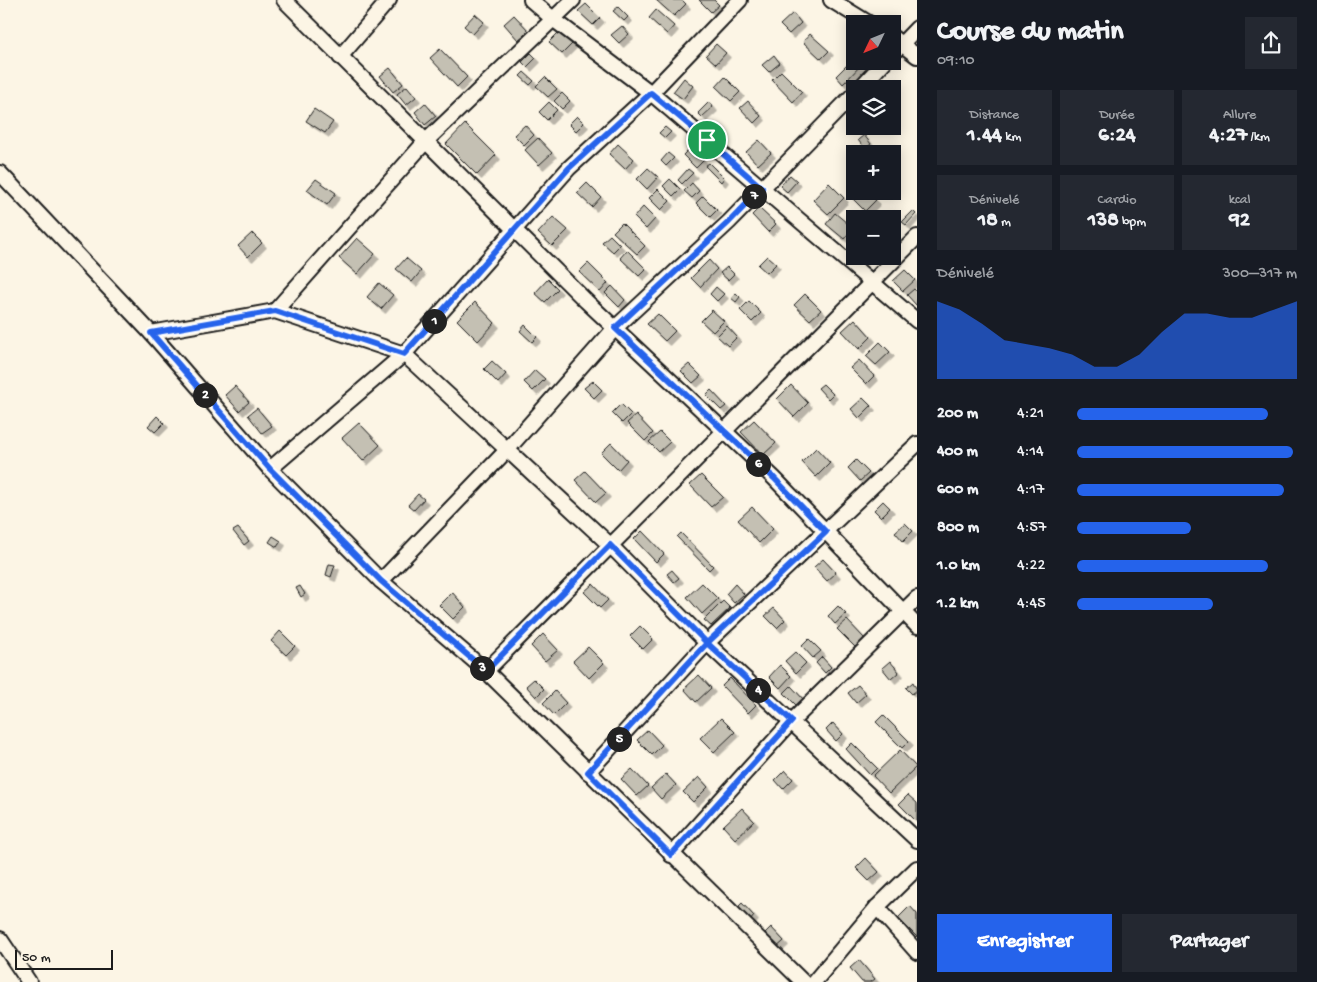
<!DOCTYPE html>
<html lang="fr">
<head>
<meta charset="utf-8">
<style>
	body { margin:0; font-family:"Gochi Hand",sans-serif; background:#242831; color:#f1f3f6; height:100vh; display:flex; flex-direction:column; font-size:19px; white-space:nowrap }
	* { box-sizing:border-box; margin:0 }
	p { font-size:16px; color:#9ea1a6 }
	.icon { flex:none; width:28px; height:28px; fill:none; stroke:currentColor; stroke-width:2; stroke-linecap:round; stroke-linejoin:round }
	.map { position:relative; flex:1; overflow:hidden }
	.sheet { display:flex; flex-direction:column; background:#171b24; width:400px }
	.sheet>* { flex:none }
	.needle { width:32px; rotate:227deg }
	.tools { position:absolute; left:846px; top:15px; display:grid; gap:10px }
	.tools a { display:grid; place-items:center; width:55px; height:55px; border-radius:0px; background:#171b24; box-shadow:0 2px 12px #0003; font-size:25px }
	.scale { position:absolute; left:15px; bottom:12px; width:98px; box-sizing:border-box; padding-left:5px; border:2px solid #1c1c1c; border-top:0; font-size:14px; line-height:18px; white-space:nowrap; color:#1c1c1c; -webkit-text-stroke:4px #fcf5e5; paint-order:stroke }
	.pin { position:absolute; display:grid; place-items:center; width:42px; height:42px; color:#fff; margin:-21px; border:2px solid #fff; border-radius:50%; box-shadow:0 1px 5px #0007 }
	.km { position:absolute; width:25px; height:25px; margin:-12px; border-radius:50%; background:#222; color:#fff; font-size:14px; line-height:25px; text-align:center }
	.round { display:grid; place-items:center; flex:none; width:52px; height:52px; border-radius:0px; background:#242831 }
	.headline { display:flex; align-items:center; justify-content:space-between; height:85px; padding:0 20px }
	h1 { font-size:28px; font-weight:700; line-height:38px }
	.metrics { display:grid; grid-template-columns:repeat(3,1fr); gap:8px; height:85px; padding:5px 20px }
	.metrics div { display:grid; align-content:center; border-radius:0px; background:#242831; text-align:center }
	.metrics b { font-size:21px; font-weight:700 }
	.metrics small { font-size:14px; font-weight:400 }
	.metrics p { font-size:14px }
	.chart { height:140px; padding:10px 20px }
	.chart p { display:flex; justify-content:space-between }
	.chart svg { width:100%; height:90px; margin-top:5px; fill:#2563eb; opacity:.7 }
	.button { display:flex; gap:10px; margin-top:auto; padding:10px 20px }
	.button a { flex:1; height:58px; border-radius:0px; background:#2563eb; color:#fff; font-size:20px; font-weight:700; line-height:58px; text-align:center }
	.button a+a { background:#242831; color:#f1f3f6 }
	ul { padding:0 20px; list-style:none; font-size:16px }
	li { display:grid; grid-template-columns:80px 60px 1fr; align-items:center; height:38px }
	li i { height:12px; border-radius:6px; background:#2563eb }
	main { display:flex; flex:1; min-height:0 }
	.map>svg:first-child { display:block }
	.building { fill:#c4c0b3; stroke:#1c1c1c; filter:url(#shadow) }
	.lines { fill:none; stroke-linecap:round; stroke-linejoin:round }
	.minor-casing { stroke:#1c1c1c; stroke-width:18 }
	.minor { stroke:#fcf5e5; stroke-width:14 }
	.route-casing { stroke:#fff; stroke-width:10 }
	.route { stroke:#2563eb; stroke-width:6 }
</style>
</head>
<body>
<main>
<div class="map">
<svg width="917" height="982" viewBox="0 0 917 982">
	<defs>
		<filter id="shadow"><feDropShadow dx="4.5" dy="4.5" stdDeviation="0" flood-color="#0004"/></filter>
	</defs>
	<rect width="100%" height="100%" fill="#fcf5e5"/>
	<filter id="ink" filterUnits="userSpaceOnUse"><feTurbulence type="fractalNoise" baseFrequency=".02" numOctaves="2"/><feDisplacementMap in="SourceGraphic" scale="10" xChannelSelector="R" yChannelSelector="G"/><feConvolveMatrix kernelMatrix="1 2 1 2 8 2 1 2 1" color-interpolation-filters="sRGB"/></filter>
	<g filter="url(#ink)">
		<!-- building -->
		<g class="building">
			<polygon points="656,0 682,0 686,4 674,16"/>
			<polygon points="699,0 714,0 719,5 711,12"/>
			<polygon points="586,4 600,18 593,25 578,11"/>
			<polygon points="618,7 628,17 624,21 613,11"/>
			<polygon points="656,10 674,26 667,34 649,18"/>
			<polygon points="793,13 801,23 789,34 780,25"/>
			<polygon points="475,14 484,22 473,34 464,26"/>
			<polygon points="514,15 529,31 518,40 504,24"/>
			<polygon points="622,26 629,34 619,43 611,35"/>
			<polygon points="559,32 572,44 562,54 549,42"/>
			<polygon points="810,34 829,51 821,59 803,42"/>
			<polygon points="716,44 726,53 716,64 706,55"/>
			<polygon points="440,49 467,77 457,87 430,58"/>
			<polygon points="531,53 536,58 527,67 522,62"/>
			<polygon points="774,55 780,63 769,72 762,65"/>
			<polygon points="855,57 855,61 863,63 843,84 836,76"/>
			<polygon points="390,68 403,84 393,92 380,76"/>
			<polygon points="781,71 802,92 793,102 772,80"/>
			<polygon points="524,72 534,81 530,85 520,76"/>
			<polygon points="545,77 557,89 548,97 536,86"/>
			<polygon points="725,77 740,92 731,101 716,87"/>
			<polygon points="684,78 693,86 683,99 673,92"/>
			<polygon points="407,86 416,97 406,105 397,94"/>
			<polygon points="562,93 570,101 562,109 554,101"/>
			<polygon points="748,101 761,116 754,123 740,108"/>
			<polygon points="549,102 557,110 547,120 539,112"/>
			<polygon points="709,102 713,107 702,117 698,113"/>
			<polygon points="425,103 436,116 425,125 415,112"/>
			<polygon points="314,109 333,122 325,133 306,121"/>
			<polygon points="577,116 584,123 576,131 569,124"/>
			<polygon points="465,124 496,155 477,175 446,144"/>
			<polygon points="525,125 534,135 524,145 514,135"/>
			<polygon points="665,127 671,132 665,138 659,133"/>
			<polygon points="864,135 871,144 865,149 858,140"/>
			<polygon points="538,138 552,153 539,165 525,150"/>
			<polygon points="759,140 771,153 758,165 746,152"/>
			<polygon points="618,144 634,159 625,169 609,154"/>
			<polygon points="691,147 704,160 696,168 683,155"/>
			<polygon points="668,153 674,158 666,166 661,161"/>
			<polygon points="709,163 724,178 721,182 705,166"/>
			<polygon points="648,168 658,177 647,189 637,179"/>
			<polygon points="688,169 693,173 682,184 678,180"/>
			<polygon points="790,175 797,181 787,192 780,186"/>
			<polygon points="316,179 336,193 327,205 307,190"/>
			<polygon points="670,179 680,189 673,196 663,186"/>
			<polygon points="587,183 601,197 592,207 577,193"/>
			<polygon points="692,183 699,191 692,198 684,191"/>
			<polygon points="829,183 844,198 828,214 813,200"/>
			<polygon points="658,189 670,201 661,210 649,198"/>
			<polygon points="860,191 867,191 876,200 865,211 853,199"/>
			<polygon points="703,196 717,210 710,217 696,203"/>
			<polygon points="643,207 655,219 646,229 634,217"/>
			<polygon points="759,208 776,224 768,232 752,215"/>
			<polygon points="913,211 916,214 906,225 902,222"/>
			<polygon points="835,213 853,228 844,239 826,224"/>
			<polygon points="553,217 568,230 552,246 538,233"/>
			<polygon points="622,223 645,246 637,254 613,232"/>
			<polygon points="252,233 262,243 248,257 238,246"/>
			<polygon points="610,235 620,245 613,252 602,242"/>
			<polygon points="357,238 375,254 357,274 339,258"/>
			<polygon points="627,250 646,269 639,276 620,258"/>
			<polygon points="767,256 776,264 767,273 758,265"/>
			<polygon points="406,258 421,271 412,282 396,269"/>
			<polygon points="709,260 717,269 700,287 691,278"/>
			<polygon points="588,263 608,283 600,292 579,272"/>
			<polygon points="727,267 734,274 728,280 720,273"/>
			<polygon points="905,270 915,280 903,291 893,281"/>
			<polygon points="548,279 558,289 545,302 535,293"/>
			<polygon points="379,283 393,295 381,309 367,297"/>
			<polygon points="612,286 625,300 619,307 605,293"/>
			<polygon points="716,287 724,294 717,301 710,294"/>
			<polygon points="914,289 917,292 917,306 907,295"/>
			<polygon points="736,293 740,297 736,302 731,298"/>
			<polygon points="805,294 821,310 810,320 794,305"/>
			<polygon points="749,301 761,313 752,322 740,310"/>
			<polygon points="475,302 495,323 478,341 457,320"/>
			<polygon points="712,310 724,321 713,332 701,321"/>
			<polygon points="658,314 675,331 665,341 647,324"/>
			<polygon points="855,319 871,337 859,349 842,331"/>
			<polygon points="525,325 537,337 532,342 520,331"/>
			<polygon points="727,326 737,337 728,346 717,336"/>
			<polygon points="880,342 890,352 876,365 866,356"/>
			<polygon points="859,360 874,376 866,384 850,368"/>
			<polygon points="492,361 506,374 498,383 484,369"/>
			<polygon points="689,364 701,376 693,383 681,371"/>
			<polygon points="535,370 545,379 533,391 524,382"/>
			<polygon points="593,381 602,390 594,398 584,388"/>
			<polygon points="823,384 833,394 828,399 818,388"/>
			<polygon points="791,385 808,403 794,417 777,399"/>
			<polygon points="235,386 249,402 239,411 225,395"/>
			<polygon points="711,390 726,406 721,410 706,395"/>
			<polygon points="863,398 871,406 859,418 851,409"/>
			<polygon points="621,404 631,414 622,423 612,413"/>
			<polygon points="257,408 272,426 262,433 248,415"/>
			<polygon points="636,415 653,433 645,441 627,423"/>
			<polygon points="157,416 164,423 155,432 148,426"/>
			<polygon points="754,420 776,443 763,455 741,432"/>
			<polygon points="359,423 380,445 363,461 342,438"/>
			<polygon points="660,432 670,442 659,452 649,442"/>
			<polygon points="611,443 627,460 618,470 601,453"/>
			<polygon points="816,448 830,463 816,477 802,462"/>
			<polygon points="856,460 869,473 860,481 848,468"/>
			<polygon points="585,471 606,493 596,502 575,480"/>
			<polygon points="701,475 723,497 711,507 690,485"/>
			<polygon points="418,494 424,499 414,510 408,505"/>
			<polygon points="883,501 890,508 881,517 874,510"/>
			<polygon points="752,507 773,529 759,543 738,520"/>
			<polygon points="905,523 913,531 903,541 895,532"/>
			<polygon points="238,528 249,541 244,545 233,531"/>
			<polygon points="642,531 664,554 656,562 634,539"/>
			<polygon points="681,533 713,566 709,570 677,537"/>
			<polygon points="273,536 281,541 277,547 269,542"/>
			<polygon points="823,559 836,573 827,581 814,567"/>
			<polygon points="329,564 335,565 331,577 326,575"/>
			<polygon points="672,570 679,578 674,582 667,574"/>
			<polygon points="702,583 718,599 702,614 687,597"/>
			<polygon points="593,584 608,600 600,608 584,592"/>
			<polygon points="735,584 744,594 734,603 726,594"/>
			<polygon points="300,586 305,594 301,597 296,588"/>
			<polygon points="452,592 465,607 453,619 439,605"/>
			<polygon points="723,601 730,608 711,626 704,620"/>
			<polygon points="838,606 846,614 835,624 828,616"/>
			<polygon points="774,608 785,620 777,628 765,616"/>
			<polygon points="847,620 865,639 856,648 837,629"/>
			<polygon points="640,626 653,639 643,649 630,636"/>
			<polygon points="280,631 295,646 286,655 271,641"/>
			<polygon points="543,634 558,650 545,661 531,646"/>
			<polygon points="809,639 821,651 813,658 802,646"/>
			<polygon points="588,647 604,663 589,678 573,661"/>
			<polygon points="795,652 806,663 796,673 785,661"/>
			<polygon points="822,657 831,667 825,673 816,663"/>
			<polygon points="890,661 899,672 891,679 882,668"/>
			<polygon points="780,665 791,676 780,688 769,677"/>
			<polygon points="699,675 711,688 696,702 684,689"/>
			<polygon points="730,678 756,705 748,713 722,686"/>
			<polygon points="534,679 544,689 536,697 526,686"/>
			<polygon points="913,682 917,690 912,694 906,688"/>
			<polygon points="858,685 866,694 856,703 848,693"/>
			<polygon points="791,686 805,701 798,707 784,693"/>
			<polygon points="555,691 566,703 554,715 543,703"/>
			<polygon points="883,715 909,741 902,748 876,722"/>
			<polygon points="721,718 735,732 714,752 700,738"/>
			<polygon points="833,723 843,734 836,741 826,730"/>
			<polygon points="648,730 662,745 652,755 637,740"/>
			<polygon points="852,743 877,768 870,775 846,749"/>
			<polygon points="900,750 916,767 889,793 873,776"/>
			<polygon points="632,769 648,786 637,796 621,779"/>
			<polygon points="785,770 793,779 783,789 775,780"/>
			<polygon points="666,774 676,785 661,799 651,788"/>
			<polygon points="699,777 708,787 693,802 683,792"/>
			<polygon points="908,795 917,803 917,822 899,804"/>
			<polygon points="742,808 754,821 735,839 723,826"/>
			<polygon points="866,858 879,872 869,881 856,868"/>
			<polygon points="742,903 754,916 750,921 737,908"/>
			<polygon points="910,906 917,914 917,937 898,918"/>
			<polygon points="771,927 784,941 775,949 762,936"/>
			<polygon points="859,960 875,979 871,982 862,982 850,968"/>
		</g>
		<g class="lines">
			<!-- minor casing -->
			<g class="minor-casing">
				<g id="minor">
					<polyline points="284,0 586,301 774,478 917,626"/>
					<polyline points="531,0 553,19 651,93 917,321"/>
					<polyline points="831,0 870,24"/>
					<polyline points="892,37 917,56"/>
					<polyline points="892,54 917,28"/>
					<polyline points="340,57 389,0"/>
					<polyline points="859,89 885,61"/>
					<polyline points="0,173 151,333 270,469 381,581 486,671 803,982"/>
					<polyline points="275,311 425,142 573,0"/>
					<polyline points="151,333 275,311 404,354 610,545 707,643 917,840"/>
					<polyline points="270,469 404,354 569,168 651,93 740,0"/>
					<polyline points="381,581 507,450 615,328 729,222 855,93"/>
					<polyline points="486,671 917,237"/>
					<polyline points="588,772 707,643 917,444"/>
					<polyline points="671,855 792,721 917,598"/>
					<polyline points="877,907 917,952"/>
					<polyline points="0,939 29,982"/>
					<polyline points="814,982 877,907 917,868"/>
				</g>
			</g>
			<!-- minor -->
			<use href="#minor" class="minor"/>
		</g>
	</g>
	<g class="lines" filter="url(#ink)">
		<!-- route casing -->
		<g class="route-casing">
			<polyline id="route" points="707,140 651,93 569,168 404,354 275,311 151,333 270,469 381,581 486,671 610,545 707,643 792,721 671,855 588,772 707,643 826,532 774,478 615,328 729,222 762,188 707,140"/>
		</g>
		<!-- route -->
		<use href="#route" class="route"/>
	</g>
</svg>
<div class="tools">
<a><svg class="needle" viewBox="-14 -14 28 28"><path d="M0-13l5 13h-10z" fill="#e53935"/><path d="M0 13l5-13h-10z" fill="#9ea1a6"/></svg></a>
<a><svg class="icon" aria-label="layers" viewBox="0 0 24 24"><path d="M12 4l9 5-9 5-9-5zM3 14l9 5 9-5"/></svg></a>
<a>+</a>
<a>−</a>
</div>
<div class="scale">50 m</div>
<div class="pin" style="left:707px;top:140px;background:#1e9e55"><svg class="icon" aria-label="arrive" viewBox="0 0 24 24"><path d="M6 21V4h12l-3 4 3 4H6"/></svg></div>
<b class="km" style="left:434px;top:321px">1</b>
<b class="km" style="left:205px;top:395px">2</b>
<b class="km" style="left:482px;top:668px">3</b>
<b class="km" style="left:758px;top:690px">4</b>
<b class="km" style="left:619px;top:739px">5</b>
<b class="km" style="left:758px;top:464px">6</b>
<b class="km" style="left:754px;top:196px">7</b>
</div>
<section class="sheet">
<div class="headline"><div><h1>Course du matin</h1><p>09:10</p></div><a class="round"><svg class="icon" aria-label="share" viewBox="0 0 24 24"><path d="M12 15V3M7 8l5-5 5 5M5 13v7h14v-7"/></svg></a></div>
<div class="metrics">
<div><p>Distance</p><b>1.44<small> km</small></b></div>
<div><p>Durée</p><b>6:24</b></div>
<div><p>Allure</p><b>4:27<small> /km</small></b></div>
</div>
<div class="metrics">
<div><p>Dénivelé</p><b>18<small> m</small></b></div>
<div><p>Cardio</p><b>138<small> bpm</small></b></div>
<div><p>kcal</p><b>92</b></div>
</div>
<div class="chart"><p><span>Dénivelé</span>300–317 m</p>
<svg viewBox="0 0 160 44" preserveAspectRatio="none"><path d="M0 44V6L10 10L20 17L30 25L40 27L50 29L60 32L70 38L80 38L90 32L100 21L110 12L120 12L130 14L140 14L150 10L160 6V44z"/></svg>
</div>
<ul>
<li><b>200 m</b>4:21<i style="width:87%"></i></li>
<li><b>400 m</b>4:14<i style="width:98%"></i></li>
<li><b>600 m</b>4:17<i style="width:94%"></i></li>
<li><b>800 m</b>4:57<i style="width:52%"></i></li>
<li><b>1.0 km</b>4:22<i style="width:87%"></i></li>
<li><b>1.2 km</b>4:45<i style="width:62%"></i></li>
</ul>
<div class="button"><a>Enregistrer</a><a>Partager</a></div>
</section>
</main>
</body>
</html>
